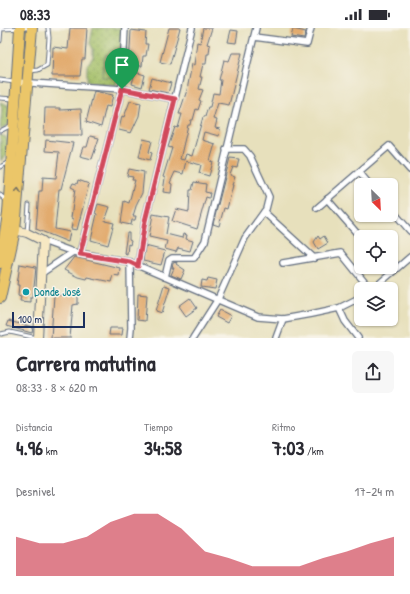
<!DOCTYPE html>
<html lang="es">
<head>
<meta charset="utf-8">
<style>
	body { margin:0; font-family:"Patrick Hand",sans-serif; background:#f7f7f7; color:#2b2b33; height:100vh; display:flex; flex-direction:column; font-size:15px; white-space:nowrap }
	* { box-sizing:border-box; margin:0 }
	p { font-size:13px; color:#7c7c81 }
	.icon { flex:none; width:22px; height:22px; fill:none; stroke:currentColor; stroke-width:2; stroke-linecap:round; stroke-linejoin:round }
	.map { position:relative; height:310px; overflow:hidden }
	.details { display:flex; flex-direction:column; background:#fff; flex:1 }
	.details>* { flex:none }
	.needle { width:26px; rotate:156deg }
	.fabs { position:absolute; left:354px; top:150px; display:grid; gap:8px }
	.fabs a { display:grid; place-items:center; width:44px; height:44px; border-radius:6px; background:#fff; box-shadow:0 1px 3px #0004; font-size:20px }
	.scale { position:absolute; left:12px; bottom:10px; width:73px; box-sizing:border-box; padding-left:4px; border:2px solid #1b2f5e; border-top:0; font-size:11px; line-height:14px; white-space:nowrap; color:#1b2f5e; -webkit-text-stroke:3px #f7f3e8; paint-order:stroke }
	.pin { position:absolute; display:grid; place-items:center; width:34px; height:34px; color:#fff; margin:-41px -17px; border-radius:50% 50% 50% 0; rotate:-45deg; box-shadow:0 0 4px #0007 }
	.pin .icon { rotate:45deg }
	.round { display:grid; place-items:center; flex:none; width:42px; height:42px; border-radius:6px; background:#f7f7f7 }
	.summary { display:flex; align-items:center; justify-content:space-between; height:68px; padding:0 16px }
	h1 { font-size:22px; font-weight:800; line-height:30px }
	.stats { display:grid; grid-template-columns:repeat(3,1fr); gap:6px; height:68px; padding:4px 16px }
	.stats div { display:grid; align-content:center }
	.stats b { font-size:20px; font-weight:800 }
	.stats small { font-size:11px; font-weight:400 }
	.stats p { font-size:11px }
	.chart { height:112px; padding:8px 16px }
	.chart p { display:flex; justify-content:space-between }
	.chart svg { width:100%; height:72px; margin-top:4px; fill:#d1495b; opacity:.7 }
	.status { display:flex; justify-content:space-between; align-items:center; height:28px; padding:0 20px; background:#fff; direction:ltr }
	.status svg { height:11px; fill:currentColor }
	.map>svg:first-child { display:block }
	.green { fill:url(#green-dots); stroke:#5e7662 }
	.pitch { fill:#a2be65; stroke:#5e7662 }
	.building { fill:#e2ab6e }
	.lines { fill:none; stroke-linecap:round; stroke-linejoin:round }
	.lane-casing { stroke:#626d7f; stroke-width:5 }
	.street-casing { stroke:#626d7f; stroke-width:8 }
	.secondary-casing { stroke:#626d7f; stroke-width:10 }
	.highway-casing { stroke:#626d7f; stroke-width:12 }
	.lane { stroke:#fff; stroke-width:3 }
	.street { stroke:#fff; stroke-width:5.5 }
	.secondary { stroke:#f7e8c3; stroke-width:8 }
	.highway { stroke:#ebc669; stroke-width:10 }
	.oneway { stroke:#797363 }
	.route-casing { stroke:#fff; stroke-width:8 }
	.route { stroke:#d1495b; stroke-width:5 }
	.culture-dot { fill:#0f9aa8; stroke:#f7f3e8; stroke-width:1.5 }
	.labels { text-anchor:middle; stroke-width:3; stroke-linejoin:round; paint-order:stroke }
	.culture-label { font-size:12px; fill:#0d838f; stroke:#f7f3e8; text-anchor:start }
</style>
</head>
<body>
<div class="status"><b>08:33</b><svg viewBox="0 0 49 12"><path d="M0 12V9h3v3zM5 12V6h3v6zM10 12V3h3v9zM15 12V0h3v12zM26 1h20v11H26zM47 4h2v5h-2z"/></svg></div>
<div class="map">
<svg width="410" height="310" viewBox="0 0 410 310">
	<defs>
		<pattern id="green-dots" width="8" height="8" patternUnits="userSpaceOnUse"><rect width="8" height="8" fill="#a2be65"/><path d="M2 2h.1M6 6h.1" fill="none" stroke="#839b56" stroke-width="1.8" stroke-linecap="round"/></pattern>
	</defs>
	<rect width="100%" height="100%" fill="#f7f3e8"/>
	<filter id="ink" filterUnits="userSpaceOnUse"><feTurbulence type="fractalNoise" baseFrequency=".025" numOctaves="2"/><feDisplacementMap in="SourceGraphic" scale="8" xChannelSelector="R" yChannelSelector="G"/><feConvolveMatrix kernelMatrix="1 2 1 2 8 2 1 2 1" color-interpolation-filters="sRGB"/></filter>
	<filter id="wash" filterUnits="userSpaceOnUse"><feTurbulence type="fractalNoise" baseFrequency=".012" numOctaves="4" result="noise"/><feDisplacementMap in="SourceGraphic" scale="16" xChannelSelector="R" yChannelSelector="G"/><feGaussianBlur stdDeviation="0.9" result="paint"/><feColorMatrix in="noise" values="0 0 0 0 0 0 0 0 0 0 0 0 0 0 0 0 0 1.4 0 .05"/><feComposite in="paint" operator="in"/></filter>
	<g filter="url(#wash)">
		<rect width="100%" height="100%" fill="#e7e0bc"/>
		<!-- green -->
		<g class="green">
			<polygon points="93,0 122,0 120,22 120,43 116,57 87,54 87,37 93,29 93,21 90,15"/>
			<polygon points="0,74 8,77 11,84 10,95 3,101 0,101 2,80"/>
			<polygon points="0,107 6,109 8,116 8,127 1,133"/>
		</g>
		<!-- pitch -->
		<polygon class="pitch" points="105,27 116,28 114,49 102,49"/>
		<g id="blocks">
			<!-- building -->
			<g class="building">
				<polygon points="70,0 87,0 85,31 82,31 80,48 52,48 53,19 68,21"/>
				<polygon points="169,0 180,0 170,36 160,34"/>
				<polygon points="203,0 212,0 207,16 210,17 209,26 207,26 206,36 203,36 200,49 202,49 199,61 203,62 199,72 201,73 198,82 196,81 193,92 191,92 190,97 188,97 180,131 184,132 186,126 192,128 203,89 205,89 208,79 210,79 213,65 219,66 221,52 219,52 224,32 229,33 232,25 242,25 229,77 218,75 213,91 217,92 215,100 220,101 219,108 204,104 202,112 215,116 210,133 213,134 209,148 199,145 201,137 186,133 183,146 175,144 170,155 172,156 171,165 163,164 165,150 163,149 172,120 168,119 175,99 178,100 182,86 179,86 187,62 192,36 194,37 197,14 200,15"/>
				<polygon points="293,1 306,4 304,11 291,9"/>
				<polygon points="131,2 146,4 145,16 148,16 146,28 143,28 142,38 129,38"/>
				<polygon points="231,2 238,3 236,15 228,14"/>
				<polygon points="135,44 145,47 142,59 132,56"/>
				<polygon points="152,50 171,55 168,65 149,61"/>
				<polygon points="94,63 113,67 110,79 106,78 101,99 86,94"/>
				<polygon points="130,73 141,75 139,88 131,105 119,102 122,88 124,89"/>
				<polygon points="45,80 60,80 60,82 81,81 82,107 44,107"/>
				<polygon points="90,108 99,110 92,131 80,128 83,119 87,119"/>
				<polygon points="143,111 152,113 149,124 152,125 150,132 139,129"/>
				<polygon points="46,112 73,115 61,161 59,161 55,201 70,204 68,214 36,201 39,163 42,163 43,149 56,150 59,124 45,123"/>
				<polygon points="230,130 239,131 237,140 233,139 230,147 235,149 232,157 233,157 227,181 224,180 219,198 213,196"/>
				<polygon points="129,141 144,144 142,165 137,175 133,188 136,188 135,192 132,192 131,197 121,195 124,173 129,175 135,152 132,152 133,149 127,148"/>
				<polygon points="78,152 89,156 77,202 71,201 73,191 71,190 75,161 71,159 73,155 77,156"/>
				<polygon points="194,154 206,156 205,164 210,165 209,170 206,169 197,201 172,193 176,181 189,184 190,162 192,162"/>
				<polygon points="98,176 110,179 105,193 114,195 108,217 91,212 97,186 95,185"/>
				<polygon points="153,186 169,189 166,206 182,210 183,206 187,207 186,211 193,213 190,223 178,220 176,224 165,221 167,213 149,209"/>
				<polygon points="127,205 129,205 129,212 131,213 130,217 128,216 127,226 124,225"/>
				<polygon points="318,208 320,211 324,208 328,215 318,221 314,214"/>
				<polygon points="145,218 165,223 161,237 143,233"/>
				<polygon points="74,229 120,240 119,248 113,247 111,254 87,249 86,251 78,249 64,242"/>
				<polygon points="177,234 176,236 185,242 181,251 171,247 174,240 172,240 173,235"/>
				<polygon points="20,236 36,239 33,269 30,269 30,274 20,273 21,268 18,267 19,257 17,257"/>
				<polygon points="208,250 217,252 215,261 201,259 202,252 207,253"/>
				<polygon points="164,257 170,259 162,285 156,283"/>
				<polygon points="138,266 147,267 145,293 137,292"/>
				<polygon points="54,267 78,267 78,276 73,277 70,310 51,310"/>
				<polygon points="190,270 197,280 186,288 179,278"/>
				<polygon points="220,282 231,288 227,295 216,289"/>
				<polygon points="8,293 33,299 32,305 6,298"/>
				<polygon points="110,300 123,300 122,307 109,307"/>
			</g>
		</g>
	</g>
	<g filter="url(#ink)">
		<use href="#blocks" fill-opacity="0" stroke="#626d7f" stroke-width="1"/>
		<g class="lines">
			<!-- lane casing -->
			<g class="lane-casing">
				<g id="lane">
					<polyline points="0,1 26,0"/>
					<polyline points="0,13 1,0"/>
					<polyline points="30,43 38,42 47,37 49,10 48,0"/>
					<polyline points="0,52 14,54"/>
					<polyline points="0,70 14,71"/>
					<polyline points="0,103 10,98"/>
					<polyline points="0,139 9,134"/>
					<polyline points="0,167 6,172"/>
					<polyline points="27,205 29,177"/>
					<polyline points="1,306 10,304 37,310"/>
				</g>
			</g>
			<!-- street casing -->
			<g class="street-casing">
				<g id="street">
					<polyline points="254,9 307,16 311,0"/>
					<polyline points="16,54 122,61 175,71"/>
					<polyline points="359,144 370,157"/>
					<polyline points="327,171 361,210"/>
					<polyline points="317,180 389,118 410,142"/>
					<polyline points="391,181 410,203"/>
					<polyline points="264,184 314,230"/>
					<polyline points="43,213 73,224 130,234 258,289 283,291 311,286 339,280 361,269"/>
					<polyline points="80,225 122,61 125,0"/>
					<polyline points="283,235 341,225 370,261"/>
					<polyline points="138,238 145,193 192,0"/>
					<polyline points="386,239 387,240"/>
					<polyline points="42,245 73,224"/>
					<polyline points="165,249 169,232 172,230 194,230 205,213 256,0"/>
					<polyline points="373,261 410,229"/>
					<polyline points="339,280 345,293 358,310"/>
					<polyline points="130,310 131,300 130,234"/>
					<polyline points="193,310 218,271 245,210 266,181 269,169 250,128 244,121 226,121"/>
					<polyline points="276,310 283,291"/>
				</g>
			</g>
			<!-- secondary casing -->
			<g class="secondary-casing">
				<polyline id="secondary" points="15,202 27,205 43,213 38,310"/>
			</g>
			<!-- highway casing -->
			<g class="highway-casing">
				<g id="highway">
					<polyline points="0,235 8,186 20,0"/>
					<polyline points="0,270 15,202 32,0"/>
				</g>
			</g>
			<!-- lane -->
			<use href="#lane" class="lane"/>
			<!-- street -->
			<use href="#street" class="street"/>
			<!-- secondary -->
			<use href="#secondary" class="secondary"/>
			<!-- highway -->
			<use href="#highway" class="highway"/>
		</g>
		<!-- one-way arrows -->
		<defs><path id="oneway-chevron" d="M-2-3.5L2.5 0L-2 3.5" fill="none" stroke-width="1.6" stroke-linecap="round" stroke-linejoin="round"/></defs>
		<use class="oneway" href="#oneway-chevron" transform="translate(18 163) rotate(-85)"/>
	</g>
	<g class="lines" filter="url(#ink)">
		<!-- route casing -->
		<g class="route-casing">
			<polygon id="route" points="122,61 175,71 145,193 138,238 130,234 80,226"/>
		</g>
		<!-- route -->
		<use href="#route" class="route"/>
	</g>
	<!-- markers -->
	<circle class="culture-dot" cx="26" cy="264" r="4"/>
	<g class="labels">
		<!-- culture labels -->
		<g class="culture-label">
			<text x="34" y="268">Donde José</text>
		</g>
	</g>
</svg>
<div class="fabs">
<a><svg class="needle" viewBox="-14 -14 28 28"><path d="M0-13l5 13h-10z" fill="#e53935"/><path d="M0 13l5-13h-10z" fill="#7c7c81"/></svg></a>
<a><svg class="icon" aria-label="locate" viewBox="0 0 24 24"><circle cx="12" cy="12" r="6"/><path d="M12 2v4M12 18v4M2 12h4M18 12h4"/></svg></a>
<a><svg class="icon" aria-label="layers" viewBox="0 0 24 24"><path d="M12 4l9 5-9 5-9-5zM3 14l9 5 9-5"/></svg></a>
</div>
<div class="scale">100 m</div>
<div class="pin" style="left:122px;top:61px;background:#1e9e55"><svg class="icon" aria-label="arrive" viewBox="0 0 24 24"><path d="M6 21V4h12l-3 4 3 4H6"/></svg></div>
</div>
<section class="details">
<div class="summary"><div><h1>Carrera matutina</h1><p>08:33 · 8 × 620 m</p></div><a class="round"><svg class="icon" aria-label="share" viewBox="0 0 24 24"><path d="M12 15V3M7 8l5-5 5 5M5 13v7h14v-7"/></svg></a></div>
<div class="stats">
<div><p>Distancia</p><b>4.96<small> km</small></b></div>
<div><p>Tiempo</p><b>34:58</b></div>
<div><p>Ritmo</p><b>7:03<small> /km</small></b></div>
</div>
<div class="chart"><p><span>Desnivel</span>17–24 m</p>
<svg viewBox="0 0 160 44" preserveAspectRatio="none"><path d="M0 44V20L10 24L20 24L30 20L40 11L50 6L60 6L70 15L80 29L90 33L100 38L110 38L120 38L130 33L140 29L150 24L160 20V44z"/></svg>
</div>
</section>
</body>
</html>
